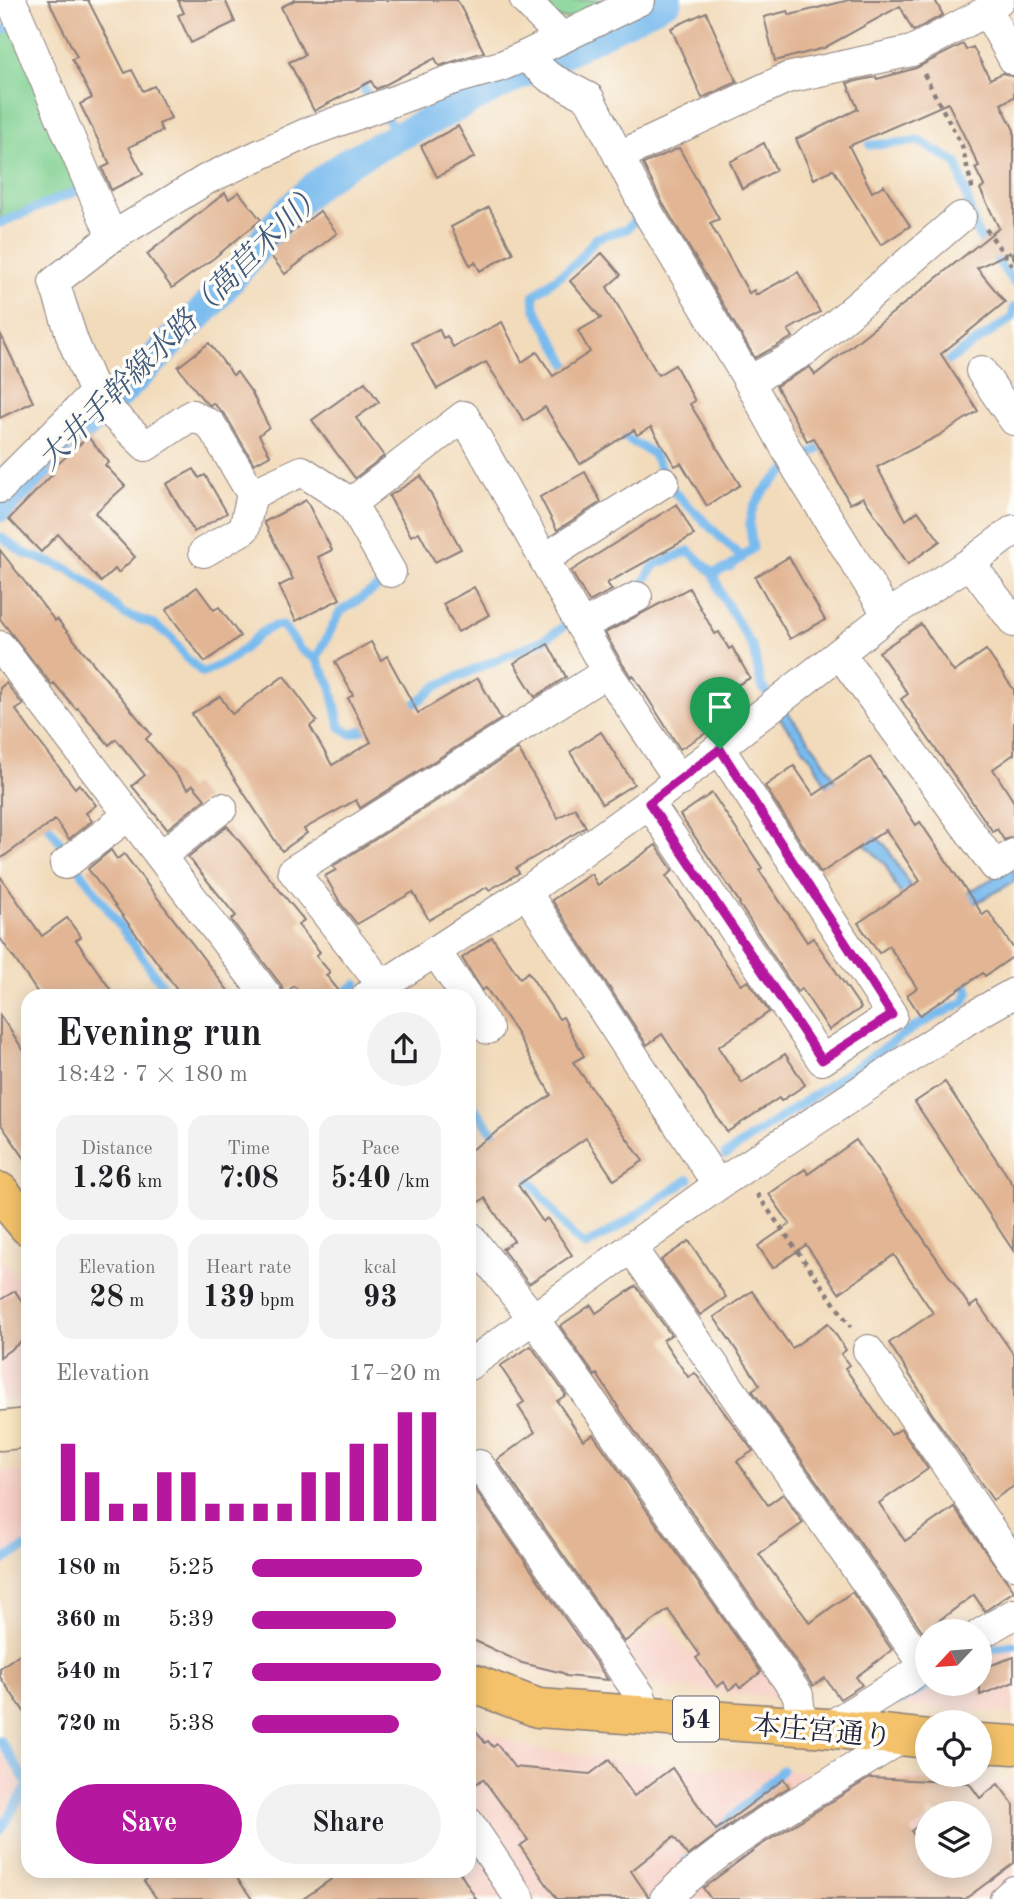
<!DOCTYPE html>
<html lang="en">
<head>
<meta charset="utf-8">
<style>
	body { margin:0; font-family:"Old Standard TT","Noto Serif JP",serif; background:#f2f2f2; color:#202124; height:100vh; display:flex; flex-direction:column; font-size:26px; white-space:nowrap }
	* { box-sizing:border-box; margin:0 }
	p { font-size:23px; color:#757577 }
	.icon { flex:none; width:38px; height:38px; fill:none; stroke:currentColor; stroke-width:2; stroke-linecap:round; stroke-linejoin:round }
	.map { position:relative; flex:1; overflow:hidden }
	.side { position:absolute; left:21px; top:989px; width:455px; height:889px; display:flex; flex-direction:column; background:#fff; border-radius:21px; box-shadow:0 4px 18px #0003 }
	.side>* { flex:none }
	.needle { width:46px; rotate:244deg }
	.tools { position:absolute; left:915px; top:1619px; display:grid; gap:14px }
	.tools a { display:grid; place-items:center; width:77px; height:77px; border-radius:50%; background:#fff; box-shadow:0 4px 18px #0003; font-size:35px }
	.pin { position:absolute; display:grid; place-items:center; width:60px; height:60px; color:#fff; margin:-72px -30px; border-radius:50% 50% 50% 0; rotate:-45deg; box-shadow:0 0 7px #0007 }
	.pin .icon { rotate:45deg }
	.round { display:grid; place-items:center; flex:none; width:74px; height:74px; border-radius:37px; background:#f2f2f2 }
	.headline { display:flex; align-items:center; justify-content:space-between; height:119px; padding:0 35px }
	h1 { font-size:38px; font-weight:800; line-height:52px }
	.figures { display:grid; grid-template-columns:repeat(3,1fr); gap:10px; height:119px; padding:7px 35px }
	.figures div { display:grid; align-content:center; border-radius:18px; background:#f2f2f2; text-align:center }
	.figures b { font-size:30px; font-weight:800 }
	.figures small { font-size:19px; font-weight:400 }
	.figures p { font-size:19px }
	.chart { height:196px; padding:14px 35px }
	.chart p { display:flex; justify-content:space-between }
	.chart svg { width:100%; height:126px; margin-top:7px; stroke:#b5179e; stroke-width:6 }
	.action { display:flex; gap:14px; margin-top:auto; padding:14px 35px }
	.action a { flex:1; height:80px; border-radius:42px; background:#b5179e; color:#fff; font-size:28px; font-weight:800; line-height:80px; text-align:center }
	.action a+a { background:#f2f2f2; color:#202124 }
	ul { padding:0 35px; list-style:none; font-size:23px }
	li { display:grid; grid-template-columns:112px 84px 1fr; align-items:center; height:52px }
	li i { height:18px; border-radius:9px; background:#b5179e }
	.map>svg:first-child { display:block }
	.built { fill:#f7d1c7; fill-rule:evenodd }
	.green { fill:#7fd091; stroke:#507966; stroke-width:2 }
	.water { fill:#79bbee; stroke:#4e6e94; stroke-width:2 }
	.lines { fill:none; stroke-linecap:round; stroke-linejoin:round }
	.stream { stroke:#79bbee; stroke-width:9 }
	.canal { stroke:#79bbee; stroke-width:30 }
	.building { fill:#e2b694; fill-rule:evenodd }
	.street-casing { stroke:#8a7e7b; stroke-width:32 }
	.secondary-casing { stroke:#8a7e7b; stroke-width:41 }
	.primary-casing { stroke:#8a7e7b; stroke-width:41 }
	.path { stroke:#8a7e7b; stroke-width:4.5; stroke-dasharray:5 5; stroke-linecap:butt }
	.street { stroke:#fff; stroke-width:30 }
	.secondary { stroke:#fae7c3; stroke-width:38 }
	.primary { stroke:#f3c26a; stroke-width:38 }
	.route-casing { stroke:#fff; stroke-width:14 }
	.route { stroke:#b5179e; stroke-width:9 }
	.labels { text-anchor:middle; stroke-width:7; stroke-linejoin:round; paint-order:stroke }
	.shield { fill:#fdfcf7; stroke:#646373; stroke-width:2 }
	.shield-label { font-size:26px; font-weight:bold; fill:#22223b }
	.street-label { font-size:28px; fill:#22223b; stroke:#fdfcf7 }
	.water-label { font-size:30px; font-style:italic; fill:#40587a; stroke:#fdfcf7 }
</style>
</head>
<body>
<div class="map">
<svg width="1014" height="1899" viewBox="0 0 1014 1899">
	<rect width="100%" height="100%" fill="#fdfcf7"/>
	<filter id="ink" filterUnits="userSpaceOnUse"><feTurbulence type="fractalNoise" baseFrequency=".0143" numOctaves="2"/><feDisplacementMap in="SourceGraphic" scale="14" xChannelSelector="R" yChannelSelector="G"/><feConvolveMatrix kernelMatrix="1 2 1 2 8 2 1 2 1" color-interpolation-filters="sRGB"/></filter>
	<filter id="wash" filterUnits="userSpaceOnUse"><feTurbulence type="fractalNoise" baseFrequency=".00686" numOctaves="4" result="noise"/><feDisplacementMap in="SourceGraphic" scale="28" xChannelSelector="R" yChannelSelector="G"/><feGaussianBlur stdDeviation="1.57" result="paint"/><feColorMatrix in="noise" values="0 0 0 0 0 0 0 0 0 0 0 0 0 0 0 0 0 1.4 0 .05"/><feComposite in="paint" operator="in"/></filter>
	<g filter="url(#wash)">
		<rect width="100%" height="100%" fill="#f2dbbb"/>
		<!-- built -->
		<g class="built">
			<polygon points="0,1258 28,1291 28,1400 0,1399"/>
			<polygon points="0,1471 28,1473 28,1543 0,1560"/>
			<polygon points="469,1570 524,1644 580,1606 612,1657 666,1620 688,1655 739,1618 798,1700 542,1675 469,1646"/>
			<polygon points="1014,1643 1014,1714 882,1705 927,1675 928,1684 980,1684 980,1646"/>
			<path d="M469,1724l61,24 122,16 362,18v102l-17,15h-585l41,-28h16v-12l26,-18 -26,-32zM928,1813h52v53h-52z"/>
			<polygon points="0,1752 28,1795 0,1836"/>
		</g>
		<!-- green -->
		<g class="green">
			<polygon points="535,0 604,0 567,19 549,17"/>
			<polygon points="13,28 82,185 0,219 0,33"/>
		</g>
		<!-- water -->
		<polygon class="water" points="786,710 820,755 863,825 886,846 921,904 941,908 1014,866 1014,882 943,921 971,981 963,989 896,887 885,864 851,831 813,761 778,716"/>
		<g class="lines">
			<!-- stream -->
			<g class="stream">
				<polyline points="0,31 6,28"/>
				<polyline points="360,77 367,95 400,135"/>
				<polyline points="870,145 919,141 957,163 977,233 1014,283"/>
				<polyline points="0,223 79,190"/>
				<polyline points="936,369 1012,318 1014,307"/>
				<polyline points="574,376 535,308 534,295 577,262 596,238 627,229 636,219 632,211"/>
				<polyline points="614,431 652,453 675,493 742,558"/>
				<path d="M1,537l23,16 44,16 23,15 33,30 27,9 20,14 15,21 17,15c13,-6 27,-12 38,-22 16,-12 19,-24 41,-26l19,25 15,9 15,27 9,41 11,7 23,-8"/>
				<path d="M713,573l17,-6 23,-19c-1,-9 -4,-19 -3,-27 3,-34 53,-64 80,-78"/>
				<polyline points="635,588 643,584 654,565 689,551 713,573 722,596 753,648 761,685 773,701"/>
				<polyline points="316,659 340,612 384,583"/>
				<polyline points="405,711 439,685 545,639 573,620"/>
				<polyline points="42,817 170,996"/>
				<polyline points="340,996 357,984"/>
				<polyline points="469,1101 500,1142"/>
				<polyline points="725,1155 918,1025 964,1002 969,991 960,978"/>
				<polyline points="521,1169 572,1235 585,1246 617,1228 689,1179"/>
				<polyline points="0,1562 28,1546"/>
				<polyline points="980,1655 993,1648 1014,1645"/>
				<polyline points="898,1702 931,1684"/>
				<polyline points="0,1740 28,1784"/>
				<polyline points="0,1830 28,1786"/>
				<polyline points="685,1863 782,1770"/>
				<polyline points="469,1864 479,1857 474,1851"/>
			</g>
			<!-- canal -->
			<polyline class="canal" points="0,507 16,490 120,393 211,303 284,215 316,185 350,161 667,0"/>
		</g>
		<g id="blocks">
			<!-- building -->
			<g class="building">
				<polygon points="48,0 88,0 125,73 132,70 143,91 154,86 171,118 159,124 162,131 129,147 143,174 111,190 102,168 110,164 80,104 92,98 72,59 77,57"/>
				<polygon points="178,0 225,0 235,22 191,43 178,15 184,13"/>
				<polygon points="295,0 457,0 484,52 439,66 435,58 383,86 376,89 371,81 314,111 289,62 305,55 281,7"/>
				<polygon points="849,0 935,0 943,15 913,31 900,6 824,48 775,61 764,17 788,11 790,15"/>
				<polygon points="706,12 737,82 702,98 671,28"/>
				<polygon points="963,44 966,50 973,47 990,79 1003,73 1014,77 1014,97 1001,104 1014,130 1014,259 1010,252 977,268 1005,302 941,354 978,411 938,436 877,467 906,520 918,511 940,541 908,564 863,497 850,504 814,438 807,441 776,386 810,367 815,375 999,228 980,189 984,186 975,168 979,166 948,103 849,146 872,192 884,185 910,226 881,245 833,169 814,179 796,139 858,109 847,83 876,77 877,79 916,68"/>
				<polygon points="458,126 475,157 437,177 421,146"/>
				<polygon points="764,143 776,170 742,189 730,162"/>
				<polygon points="679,148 719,219 710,223 749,293 754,290 756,295 798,272 820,312 788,330 793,337 755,358 662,202 643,164"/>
				<polygon points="239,192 261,220 214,258 172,288 147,254 225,193 229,199"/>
				<polygon points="489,207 513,253 480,271 475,262 470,265 451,227"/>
				<polygon points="320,211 337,233 285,274 267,251"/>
				<polygon points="602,253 621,275 607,287 658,375 675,365 695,401 690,404 740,485 707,506 681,463 675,466 651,427 637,435 634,430 580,464 545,407 524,421 486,362 437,389 412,343 439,329 443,338 447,336 453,347 502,322 522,362 537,352 553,376 590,352 578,331 601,318 570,281"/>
				<polygon points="0,333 33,402 0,418"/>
				<polygon points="209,343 233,375 237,372 252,393 269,427 259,435 270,455 254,464 226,416 213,403 210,405 204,401 178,367"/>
				<polygon points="365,382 379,402 356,418 384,456 355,478 312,420"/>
				<polygon points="88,437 109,462 105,465 125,486 95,513 135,557 118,573 115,569 101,582 58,534 41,552 9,519 53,474 50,471"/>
				<polygon points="194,469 199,478 205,475 227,513 194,532 166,484"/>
				<polygon points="585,472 601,502 557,530 540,497"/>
				<polygon points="421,476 461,549 435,562 419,532 411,536 389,496"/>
				<polygon points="306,500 332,550 318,557 340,599 296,621 279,586 293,579 264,522"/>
				<polygon points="677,504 694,535 607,583 612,590 589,602 571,571"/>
				<polygon points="0,550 55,621 57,619 151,734 146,739 188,789 193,785 205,799 167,829 132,786 145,775 116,739 109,745 78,708 76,709 54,683 52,685 0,619"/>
				<polygon points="789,557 825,620 790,639 755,577"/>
				<polygon points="197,587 214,610 219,607 240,636 205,662 166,610"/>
				<polygon points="474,587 489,615 458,632 443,604"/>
				<polygon points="689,588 715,634 719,632 729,649 732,647 750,678 697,707 711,730 680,749 633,675 631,677 622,663 605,633"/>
				<polygon points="921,624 954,672 986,650 1014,690 1014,754 993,769 1014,802 1014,837 1004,840 997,829 993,832 901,699 908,694 879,652"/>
				<polygon points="371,642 381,660 387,656 418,713 478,678 501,719 360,808 356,800 304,829 307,833 282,851 192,714 220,696 232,714 284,676 317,721 310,726 332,765 371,742 348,698 353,695 335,662"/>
				<polygon points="548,644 566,677 535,697 514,663"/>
				<polygon points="6,683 23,705 16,710 34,735 75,788 79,784 96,805 86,813 92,821 69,839 55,820 0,859 0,688"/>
				<polygon points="601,732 634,784 602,804 570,752"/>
				<polygon points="518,749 558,818 575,808 586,827 516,868 519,873 489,890 487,887 429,920 413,892 357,924 341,904 325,876 336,870 333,866"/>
				<polygon points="870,757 916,825 920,822 983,915 988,911 1014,949 1014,956 985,976 983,973 920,1015 907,995 917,988 889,946 879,953 858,923 920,881 886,830 821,873 765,786 794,766 814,795"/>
				<polygon points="712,793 762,868 759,870 807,942 813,938 861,1008 829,1030 802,989 797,992 739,904 740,903 680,815"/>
				<polygon points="227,826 304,920 298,925 320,952 316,956 330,972 326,975 343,996 303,996 294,986 284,994 281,985 232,921 231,919 236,916 188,857"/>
				<polygon points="656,845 673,871 666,876 741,985 748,981 769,1012 718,1047 742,1083 785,1054 805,1085 781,1101 779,1098 727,1132 662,1034 647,1045 552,900 591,874 598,885"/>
				<polygon points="111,850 117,859 124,854 232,996 182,996 88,869"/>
				<polygon points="0,876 42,936 67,918 81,937 76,940 115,996 40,996 0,938"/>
				<polygon points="492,937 520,978 528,972 559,1019 563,1017 584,1056 573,1062 643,1161 614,1180 586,1138 518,1185 543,1222 547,1218 572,1255 529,1284 502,1249 514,1241 485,1198 469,1208 469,1151 551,1095 516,1032 486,988 482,990 462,958"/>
				<polygon points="0,1015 28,1057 28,1163 0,1123"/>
				<polygon points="945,1082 1014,1186 1014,1252 915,1102"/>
				<polygon points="856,1140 970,1307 977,1302 1014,1355 1014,1486 993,1500 929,1409 924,1397 889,1343 933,1313 894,1255 839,1293 806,1245 773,1268 758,1246 790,1224 769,1194 805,1169 808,1174"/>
				<polygon points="689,1241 726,1297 700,1315 661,1260"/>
				<polygon points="636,1286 671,1335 663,1340 688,1377 695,1373 753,1451 737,1461 768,1505 783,1494 803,1523 759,1554 810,1623 852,1592 892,1650 856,1677 862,1685 840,1699 825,1678 813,1686 622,1413 597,1374 595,1376 560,1326 591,1305 596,1313"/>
				<polygon points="15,1291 28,1310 28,1337 0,1357 0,1300"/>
				<polygon points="752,1291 792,1348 828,1323 846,1350 841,1354 849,1365 845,1368 891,1435 901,1429 928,1469 879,1503 905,1541 954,1507 1014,1591 985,1611 974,1595 923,1632 752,1390 760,1385 714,1317"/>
				<polygon points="531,1346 566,1395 557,1401 583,1440 593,1434 761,1672 740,1688 737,1684 729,1690 724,1682 717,1687 696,1658 700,1655 668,1610 624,1642 497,1460 535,1432 518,1406 524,1402 500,1366"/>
				<polygon points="469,1481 608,1680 566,1676 563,1673 522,1663 469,1638"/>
				<polygon points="28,1648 28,1717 0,1677 0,1668"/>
				<polygon points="1014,1657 1014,1682 980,1695 980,1669"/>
				<polygon points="469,1721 485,1743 488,1741 493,1747 497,1744 514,1767 590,1774 609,1760 634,1796 672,1768 716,1830 784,1779 789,1787 739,1818 688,1856 674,1837 631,1871 648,1896 648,1899 557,1899 520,1846 528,1840 483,1779 469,1789"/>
				<path d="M870,1778l99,5 11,15 18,-14 16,21v58l-49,36h-254l-8,-11 55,-41zM928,1813h52v53h-52v-13l-17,-22 17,-12z"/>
				<polygon points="158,1871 232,1871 252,1899 157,1899 144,1881"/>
				<polygon points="343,1871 459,1871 476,1899 303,1899"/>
			</g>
		</g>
	</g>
	<g filter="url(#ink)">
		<use href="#blocks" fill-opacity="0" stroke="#8a7e7b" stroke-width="2"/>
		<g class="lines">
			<!-- street casing -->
			<g class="street-casing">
				<g id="street">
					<polyline points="11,0 112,237"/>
					<polyline points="525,0 562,38"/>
					<polyline points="987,11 1014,60"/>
					<polyline points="525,56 549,77 589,98 647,211 749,381 798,470 888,615"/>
					<polyline points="619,156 787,78 912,51 987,11 999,0"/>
					<polyline points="981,371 1014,420"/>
					<polyline points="749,381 806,350 961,217"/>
					<polyline points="93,395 146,446 192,415 211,425 252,494 302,471 351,503 464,416 607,672 680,781"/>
					<polyline points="0,488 93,395 92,386 73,341 54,282 112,237 207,179 309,132 451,80 501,66 525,56 640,0"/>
					<polyline points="351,503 391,572"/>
					<polyline points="204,552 244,529 252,494"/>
					<polyline points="544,559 664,482"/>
					<polyline points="970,563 1014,622"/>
					<polyline points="581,626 637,597"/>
					<polyline points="0,646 267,996"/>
					<polyline points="840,654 995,866 1014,854"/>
					<polyline points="649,803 822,1060 892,1015 720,749"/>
					<polyline points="161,856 222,808"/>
					<polyline points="65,864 129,815"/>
					<polyline points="526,892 718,1185"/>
					<polyline points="435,951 466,996"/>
					<polyline points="382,985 293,871 607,672"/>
					<polyline points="367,996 526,892 649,803 888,615 970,563 1014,530"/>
					<polyline points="469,1001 488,1029"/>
					<polyline points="469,1236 534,1319 798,1695 801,1726"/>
					<polyline points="632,1249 925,1666"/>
					<polyline points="868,1350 1014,1564"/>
					<polyline points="469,1365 718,1185 970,1018 1014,993"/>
					<polyline points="479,1465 640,1695 647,1716"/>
					<polyline points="980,1634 1014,1614"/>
					<polyline points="827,1728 928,1665"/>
					<polyline points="469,1823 520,1899"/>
					<path d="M665,1899c68,-67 157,-108 236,-161"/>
					<polyline points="1005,1899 1014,1891"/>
				</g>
			</g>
			<!-- secondary casing -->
			<g class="secondary-casing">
				<polyline id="secondary" points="0,1431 28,1428"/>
			</g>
			<!-- primary casing -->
			<g class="primary-casing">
				<g id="primary">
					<polyline points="0,1192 28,1226"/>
					<polyline points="469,1682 538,1708 827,1728 928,1739"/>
					<polyline points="980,1743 1014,1745"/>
				</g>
			</g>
			<!-- path -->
			<g class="path">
				<polyline points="924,74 962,146 973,191"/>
				<polyline points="986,229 1014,268"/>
				<polyline points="757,1194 851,1327"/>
			</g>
			<!-- street -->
			<use href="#street" class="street"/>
			<!-- secondary -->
			<use href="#secondary" class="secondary"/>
			<!-- primary -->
			<use href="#primary" class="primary"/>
		</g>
	</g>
	<g class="lines" filter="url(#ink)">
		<!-- route casing -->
		<g class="route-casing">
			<polygon id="route" points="720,749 892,1015 822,1060 649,803"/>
		</g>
		<!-- route -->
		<use href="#route" class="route"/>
	</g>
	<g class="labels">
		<!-- shield labels -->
		<rect class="shield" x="673" y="1696.5" width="46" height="45" rx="5"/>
		<g class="shield-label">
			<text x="696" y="1728">54</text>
		</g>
		<!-- street labels -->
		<g class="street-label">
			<text transform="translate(822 1730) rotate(5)" y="10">本庄宮通り</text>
		</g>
		<!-- water labels -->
		<g class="water-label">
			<text transform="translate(181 326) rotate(-45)" y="10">大井手幹線水路（萵苣木川）</text>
		</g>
	</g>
</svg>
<div class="tools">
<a><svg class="needle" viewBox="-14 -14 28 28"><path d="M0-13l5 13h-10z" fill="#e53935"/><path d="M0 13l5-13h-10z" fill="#757577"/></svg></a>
<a><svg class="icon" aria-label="locate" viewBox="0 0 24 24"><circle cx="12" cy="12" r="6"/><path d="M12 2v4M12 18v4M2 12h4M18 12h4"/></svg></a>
<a><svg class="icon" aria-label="layers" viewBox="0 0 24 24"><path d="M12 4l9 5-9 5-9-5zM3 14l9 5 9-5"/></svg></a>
</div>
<div class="pin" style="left:720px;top:749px;background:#1e9e55"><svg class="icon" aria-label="arrive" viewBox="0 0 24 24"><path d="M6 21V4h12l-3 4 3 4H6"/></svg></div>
<section class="side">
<div class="headline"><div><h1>Evening run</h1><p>18:42 · 7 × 180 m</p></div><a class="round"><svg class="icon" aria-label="share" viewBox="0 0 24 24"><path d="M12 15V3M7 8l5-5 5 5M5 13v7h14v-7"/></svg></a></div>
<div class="figures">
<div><p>Distance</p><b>1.26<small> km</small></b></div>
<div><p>Time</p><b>7:08</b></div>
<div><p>Pace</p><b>5:40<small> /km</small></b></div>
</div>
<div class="figures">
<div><p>Elevation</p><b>28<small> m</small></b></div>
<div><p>Heart rate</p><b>139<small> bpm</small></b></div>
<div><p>kcal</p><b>93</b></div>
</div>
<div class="chart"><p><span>Elevation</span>17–20 m</p>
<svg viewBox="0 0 160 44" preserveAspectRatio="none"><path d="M5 44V17M15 44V27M25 44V38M35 44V38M45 44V27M55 44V27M65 44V38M75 44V38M85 44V38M95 44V38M105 44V27M115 44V27M125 44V17M135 44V17M145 44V6M155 44V6"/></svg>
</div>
<ul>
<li><b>180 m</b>5:25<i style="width:90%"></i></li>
<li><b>360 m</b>5:39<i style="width:76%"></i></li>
<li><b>540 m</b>5:17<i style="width:100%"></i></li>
<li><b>720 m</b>5:38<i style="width:78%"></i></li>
</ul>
<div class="action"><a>Save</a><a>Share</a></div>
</section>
</div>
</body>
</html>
